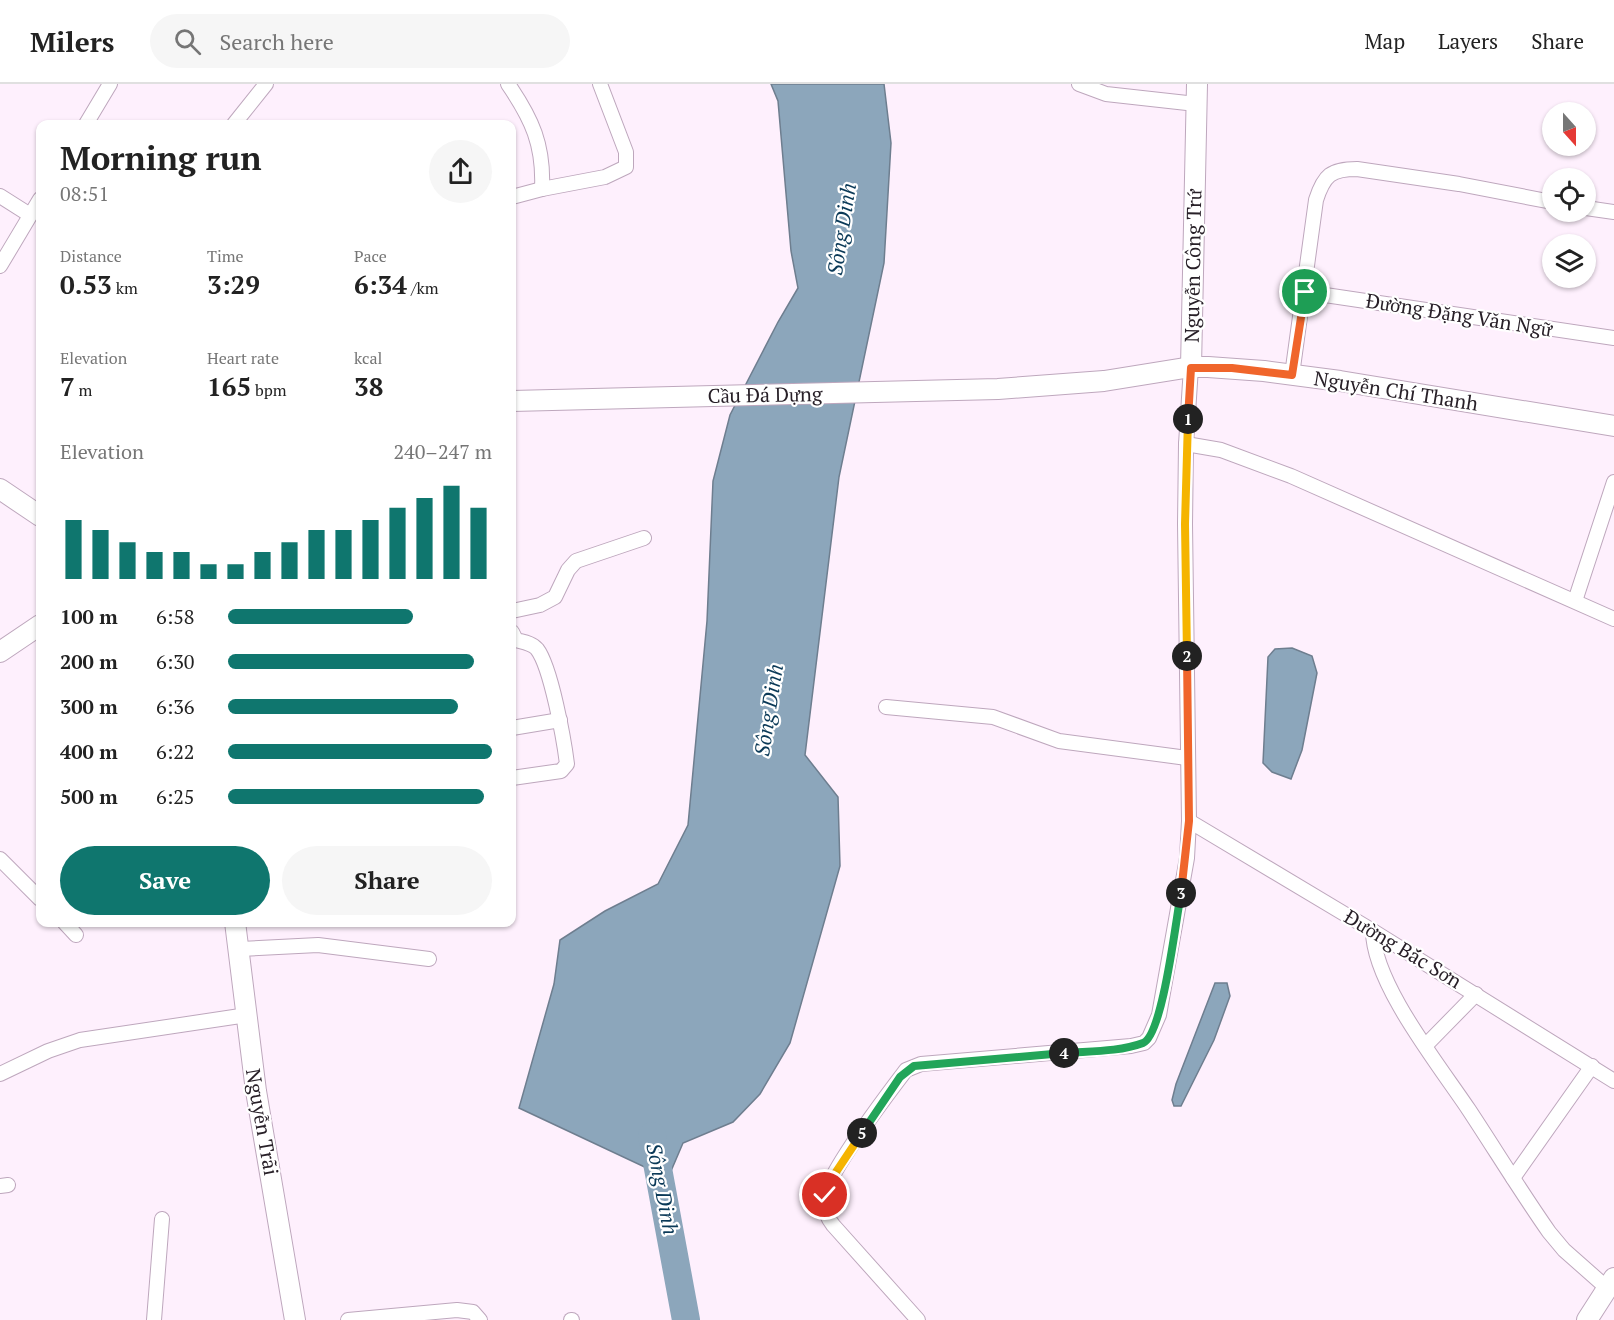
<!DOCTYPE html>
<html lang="en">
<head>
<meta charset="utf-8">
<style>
	body { margin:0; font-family:"PT Serif",serif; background:#f6f6f6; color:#222; height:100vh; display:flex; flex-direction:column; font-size:22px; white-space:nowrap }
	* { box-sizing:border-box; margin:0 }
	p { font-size:20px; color:#767676 }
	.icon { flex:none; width:33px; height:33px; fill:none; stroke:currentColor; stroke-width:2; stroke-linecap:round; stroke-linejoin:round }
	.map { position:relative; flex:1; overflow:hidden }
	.side { position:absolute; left:36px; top:36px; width:480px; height:807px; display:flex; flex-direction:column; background:#fff; border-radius:12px; box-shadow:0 2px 4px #0004 }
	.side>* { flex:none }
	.needle { width:39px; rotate:159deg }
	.buttons { position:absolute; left:1542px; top:18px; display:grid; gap:12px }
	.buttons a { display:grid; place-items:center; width:54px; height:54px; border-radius:50%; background:#fff; box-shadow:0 2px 4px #0004; font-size:30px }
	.pin { position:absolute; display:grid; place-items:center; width:51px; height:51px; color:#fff; margin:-26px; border:3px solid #fff; border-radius:50%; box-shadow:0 2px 6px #0007 }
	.km { position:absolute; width:30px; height:30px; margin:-15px; border-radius:50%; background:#222; color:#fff; font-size:16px; line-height:30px; text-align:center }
	.round { display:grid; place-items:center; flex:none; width:63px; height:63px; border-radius:32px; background:#f6f6f6 }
	.head { display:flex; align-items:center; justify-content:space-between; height:102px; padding:0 24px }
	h1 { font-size:33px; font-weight:700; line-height:45px }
	.figures { display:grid; grid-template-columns:repeat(3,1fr); gap:9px; height:102px; padding:6px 24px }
	.figures div { display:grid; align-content:center }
	.figures b { font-size:26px; font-weight:700 }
	.figures small { font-size:16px; font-weight:400 }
	.figures p { font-size:16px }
	.chart { height:168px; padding:12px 24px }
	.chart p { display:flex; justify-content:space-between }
	.chart svg { width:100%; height:108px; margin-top:6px; stroke:#0f766e; stroke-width:6 }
	.button { display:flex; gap:12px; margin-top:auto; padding:12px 24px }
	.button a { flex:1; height:69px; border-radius:36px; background:#0f766e; color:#fff; font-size:24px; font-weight:700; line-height:69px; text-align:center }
	.button a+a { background:#f6f6f6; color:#222 }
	ul { padding:0 24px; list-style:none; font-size:20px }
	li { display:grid; grid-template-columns:96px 72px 1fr; align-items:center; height:45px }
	li i { height:15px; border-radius:8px; background:#0f766e }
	header { display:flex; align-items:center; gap:36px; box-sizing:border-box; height:84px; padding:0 30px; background:#fff; border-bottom:2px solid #e0e0e0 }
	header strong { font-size:28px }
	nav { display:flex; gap:33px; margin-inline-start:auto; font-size:21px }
	.search { width:420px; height:54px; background:#f6f6f6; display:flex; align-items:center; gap:15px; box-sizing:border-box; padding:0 21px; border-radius:33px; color:#767676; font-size:22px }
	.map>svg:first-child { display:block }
	.water { fill:#8ca6bb; stroke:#6e7e8f; stroke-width:1.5 }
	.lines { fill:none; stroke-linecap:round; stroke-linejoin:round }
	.river { stroke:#8ca6bb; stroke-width:28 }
	.street-casing { stroke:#bea7bd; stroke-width:16 }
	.secondary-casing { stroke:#bea7bd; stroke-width:22 }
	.street { stroke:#fff; stroke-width:14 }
	.secondary { stroke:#fff; stroke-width:20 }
	.split-1-casing { stroke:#fff; stroke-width:12 }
	.split-2-casing { stroke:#fff; stroke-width:12 }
	.split-3-casing { stroke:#fff; stroke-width:12 }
	.split-4-casing { stroke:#fff; stroke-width:12 }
	.split-5-casing { stroke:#fff; stroke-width:12 }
	.split-6-casing { stroke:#fff; stroke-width:12 }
	.split-1 { stroke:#f0652b; stroke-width:8 }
	.split-2 { stroke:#f5b400; stroke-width:8 }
	.split-3 { stroke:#f0652b; stroke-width:8 }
	.split-4 { stroke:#22a559; stroke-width:8 }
	.split-5 { stroke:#22a559; stroke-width:8 }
	.split-6 { stroke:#f5b400; stroke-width:8 }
	.labels { text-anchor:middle; stroke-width:4.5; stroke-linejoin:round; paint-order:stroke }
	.street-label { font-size:20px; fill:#282028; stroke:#fff }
	.water-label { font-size:21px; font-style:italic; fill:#0a3957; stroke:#fff }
</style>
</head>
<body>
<header>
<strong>Milers</strong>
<div class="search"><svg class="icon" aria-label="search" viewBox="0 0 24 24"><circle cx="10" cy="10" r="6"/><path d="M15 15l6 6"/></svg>Search here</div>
<nav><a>Map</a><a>Layers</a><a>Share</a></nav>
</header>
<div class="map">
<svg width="1614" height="1236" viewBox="0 0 1614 1236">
	<rect width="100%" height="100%" fill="#fef0fd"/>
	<!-- water -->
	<g class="water">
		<polygon points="771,0 884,0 891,59 884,179 839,393 805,671 838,713 840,782 790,959 760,1010 733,1038 683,1059 668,1094 519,1024 554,900 560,856 605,827 658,800 688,741 707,537 713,397 730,331 778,238 798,204 791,167 778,17"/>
		<polygon points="1292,564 1312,572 1317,589 1302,666 1291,695 1272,688 1263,679 1268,573 1275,565"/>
		<polygon points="1215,899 1227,899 1230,912 1214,956 1181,1022 1174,1022 1172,1016 1176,1000"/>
	</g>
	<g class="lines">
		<!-- river -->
		<polyline class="river" points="652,1052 686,1236"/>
		<!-- street casing -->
		<g class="street-casing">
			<g id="street">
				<path d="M508,0c24,35 36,61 34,105"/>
				<polyline points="1079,0 1106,10 1196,20"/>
				<polyline points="86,40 110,0"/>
				<polyline points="234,40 266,0"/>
				<polyline points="0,112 30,131"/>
				<polyline points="512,113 542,105 605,93 626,83 626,68 600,0"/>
				<polyline points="1586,124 1614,128"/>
				<polyline points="0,182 40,115"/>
				<polyline points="1305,208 1614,254"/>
				<path d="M1292,291l24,-175c8,-25 15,-31 41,-31l102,15 93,18"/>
				<polyline points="1186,360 1221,366 1291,392 1614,535"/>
				<polyline points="1575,517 1614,398"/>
				<polyline points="512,527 540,521 555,513 568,486 576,477 644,454"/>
				<path d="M512,548l4,8c7,2 16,3 21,9 14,18 27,91 30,115l-6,7 -49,7"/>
				<polyline points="886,623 993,633 1059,657 1187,674"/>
				<polyline points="512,644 560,636"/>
				<polyline points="1189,737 1373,847 1614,997"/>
				<polyline points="0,775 40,815"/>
				<polyline points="64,838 76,851"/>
				<path d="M1373,847c0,52 66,134 96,179 27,41 52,82 80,122l15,18 43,38"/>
				<polyline points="240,865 318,861 429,875"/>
				<polyline points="1426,961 1476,910"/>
				<polyline points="0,990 48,967 80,956 247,931"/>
				<polyline points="1513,1094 1592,982"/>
				<polyline points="0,1102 8,1101"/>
				<polyline points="154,1236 162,1135"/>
				<polyline points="348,1236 457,1226 473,1228 480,1236"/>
				<polyline points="571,1236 572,1236"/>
				<path d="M918,1236l-85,-95c-7,-9 -10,-19 -8,-30 6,-27 62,-100 81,-125l15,-6 210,-18 13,-3 5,-5 10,-23 28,-157 2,-37 -4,-297 1,-80 5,-77"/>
			</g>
		</g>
		<!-- secondary casing -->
		<g class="secondary-casing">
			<g id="secondary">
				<polyline points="1191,283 1197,0"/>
				<polyline points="512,317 998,305 1104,297 1191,283 1208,283 1264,287 1340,297 1614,342"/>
				<polyline points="0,405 40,432"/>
				<polyline points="0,568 40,541"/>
				<polyline points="235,838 256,1007 295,1236"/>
				<polyline points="1587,1236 1614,1194"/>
			</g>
		</g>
		<!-- street -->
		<use href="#street" class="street"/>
		<!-- secondary -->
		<use href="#secondary" class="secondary"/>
	</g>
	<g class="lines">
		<!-- split-1 casing -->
		<g class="split-1-casing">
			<polyline id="split-1" points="1188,335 1191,284 1232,284 1292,291 1305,208"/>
		</g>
		<!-- split-2 casing -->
		<g class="split-2-casing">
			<polyline id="split-2" points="1187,572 1185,440 1188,335"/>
		</g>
		<!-- split-3 casing -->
		<g class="split-3-casing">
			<polyline id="split-3" points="1181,809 1189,737 1187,572"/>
		</g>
		<!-- split-4 casing -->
		<g class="split-4-casing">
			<path id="split-4" d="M1064,969c25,-2 55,-1 79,-10 20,-8 33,-125 38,-150"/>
		</g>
		<!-- split-5 casing -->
		<g class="split-5-casing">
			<polyline id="split-5" points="862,1049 900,993 914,982 1064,969"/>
		</g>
		<!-- split-6 casing -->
		<g class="split-6-casing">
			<polyline id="split-6" points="825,1111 832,1094 862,1049"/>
		</g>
		<!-- split-1 -->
		<use href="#split-1" class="split-1"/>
		<!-- split-2 -->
		<use href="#split-2" class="split-2"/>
		<!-- split-3 -->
		<use href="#split-3" class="split-3"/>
		<!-- split-4 -->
		<use href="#split-4" class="split-4"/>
		<!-- split-5 -->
		<use href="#split-5" class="split-5"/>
		<!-- split-6 -->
		<use href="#split-6" class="split-6"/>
	</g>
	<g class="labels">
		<!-- street labels -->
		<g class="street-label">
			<text transform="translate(1193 182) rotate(-89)" y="7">Nguyễn Công Trứ</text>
			<text transform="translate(1459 231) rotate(9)" y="7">Đường Đặng Văn Ngữ</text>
			<text transform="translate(1396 307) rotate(9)" y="7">Nguyễn Chí Thanh</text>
			<text transform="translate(765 311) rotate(-1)" y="7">Cầu Đá Dựng</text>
			<text transform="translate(1403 865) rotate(31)" y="7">Đường Bắc Sơn</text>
			<text transform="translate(262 1038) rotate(80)" y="7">Nguyễn Trãi</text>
		</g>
		<!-- water labels -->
		<g class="water-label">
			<text transform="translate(842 145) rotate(-81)" y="7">Sông Dinh</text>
			<text transform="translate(769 626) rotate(-81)" y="7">Sông Dinh</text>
			<text transform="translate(662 1105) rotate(79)" y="7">Sông Dinh</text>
		</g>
	</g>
</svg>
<div class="buttons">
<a><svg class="needle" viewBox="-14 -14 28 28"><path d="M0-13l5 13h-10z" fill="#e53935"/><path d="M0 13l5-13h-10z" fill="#767676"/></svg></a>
<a><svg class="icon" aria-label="locate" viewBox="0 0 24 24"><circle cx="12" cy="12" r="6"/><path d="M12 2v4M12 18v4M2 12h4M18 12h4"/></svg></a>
<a><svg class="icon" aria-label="layers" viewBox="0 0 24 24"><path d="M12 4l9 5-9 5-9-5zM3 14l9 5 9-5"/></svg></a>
</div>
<div class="pin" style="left:1305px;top:208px;background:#1e9e55"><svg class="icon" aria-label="arrive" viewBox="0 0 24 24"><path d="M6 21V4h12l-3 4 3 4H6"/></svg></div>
<div class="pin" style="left:825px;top:1111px;background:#d93025"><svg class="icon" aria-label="check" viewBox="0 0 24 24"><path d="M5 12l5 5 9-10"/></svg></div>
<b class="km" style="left:1188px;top:335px">1</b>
<b class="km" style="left:1187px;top:572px">2</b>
<b class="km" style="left:1181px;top:809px">3</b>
<b class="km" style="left:1064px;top:969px">4</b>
<b class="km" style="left:862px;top:1049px">5</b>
<section class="side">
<div class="head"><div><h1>Morning run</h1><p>08:51</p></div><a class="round"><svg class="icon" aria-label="share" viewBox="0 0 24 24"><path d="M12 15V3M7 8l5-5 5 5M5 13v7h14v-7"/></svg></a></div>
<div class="figures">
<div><p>Distance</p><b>0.53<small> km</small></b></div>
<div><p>Time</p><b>3:29</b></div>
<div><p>Pace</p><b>6:34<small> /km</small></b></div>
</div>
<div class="figures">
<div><p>Elevation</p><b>7<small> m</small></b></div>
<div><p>Heart rate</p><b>165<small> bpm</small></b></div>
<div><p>kcal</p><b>38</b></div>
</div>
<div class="chart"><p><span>Elevation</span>240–247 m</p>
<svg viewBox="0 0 160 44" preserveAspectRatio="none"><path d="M5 44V20M15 44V24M25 44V29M35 44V33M45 44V33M55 44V38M65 44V38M75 44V33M85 44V29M95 44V24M105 44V24M115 44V20M125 44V15M135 44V11M145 44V6M155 44V15"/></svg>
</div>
<ul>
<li><b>100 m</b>6:58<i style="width:70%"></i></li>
<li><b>200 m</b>6:30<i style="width:93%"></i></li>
<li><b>300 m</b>6:36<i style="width:87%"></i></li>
<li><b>400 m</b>6:22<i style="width:100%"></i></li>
<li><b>500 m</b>6:25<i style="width:97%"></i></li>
</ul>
<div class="button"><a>Save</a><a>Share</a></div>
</section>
</div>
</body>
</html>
